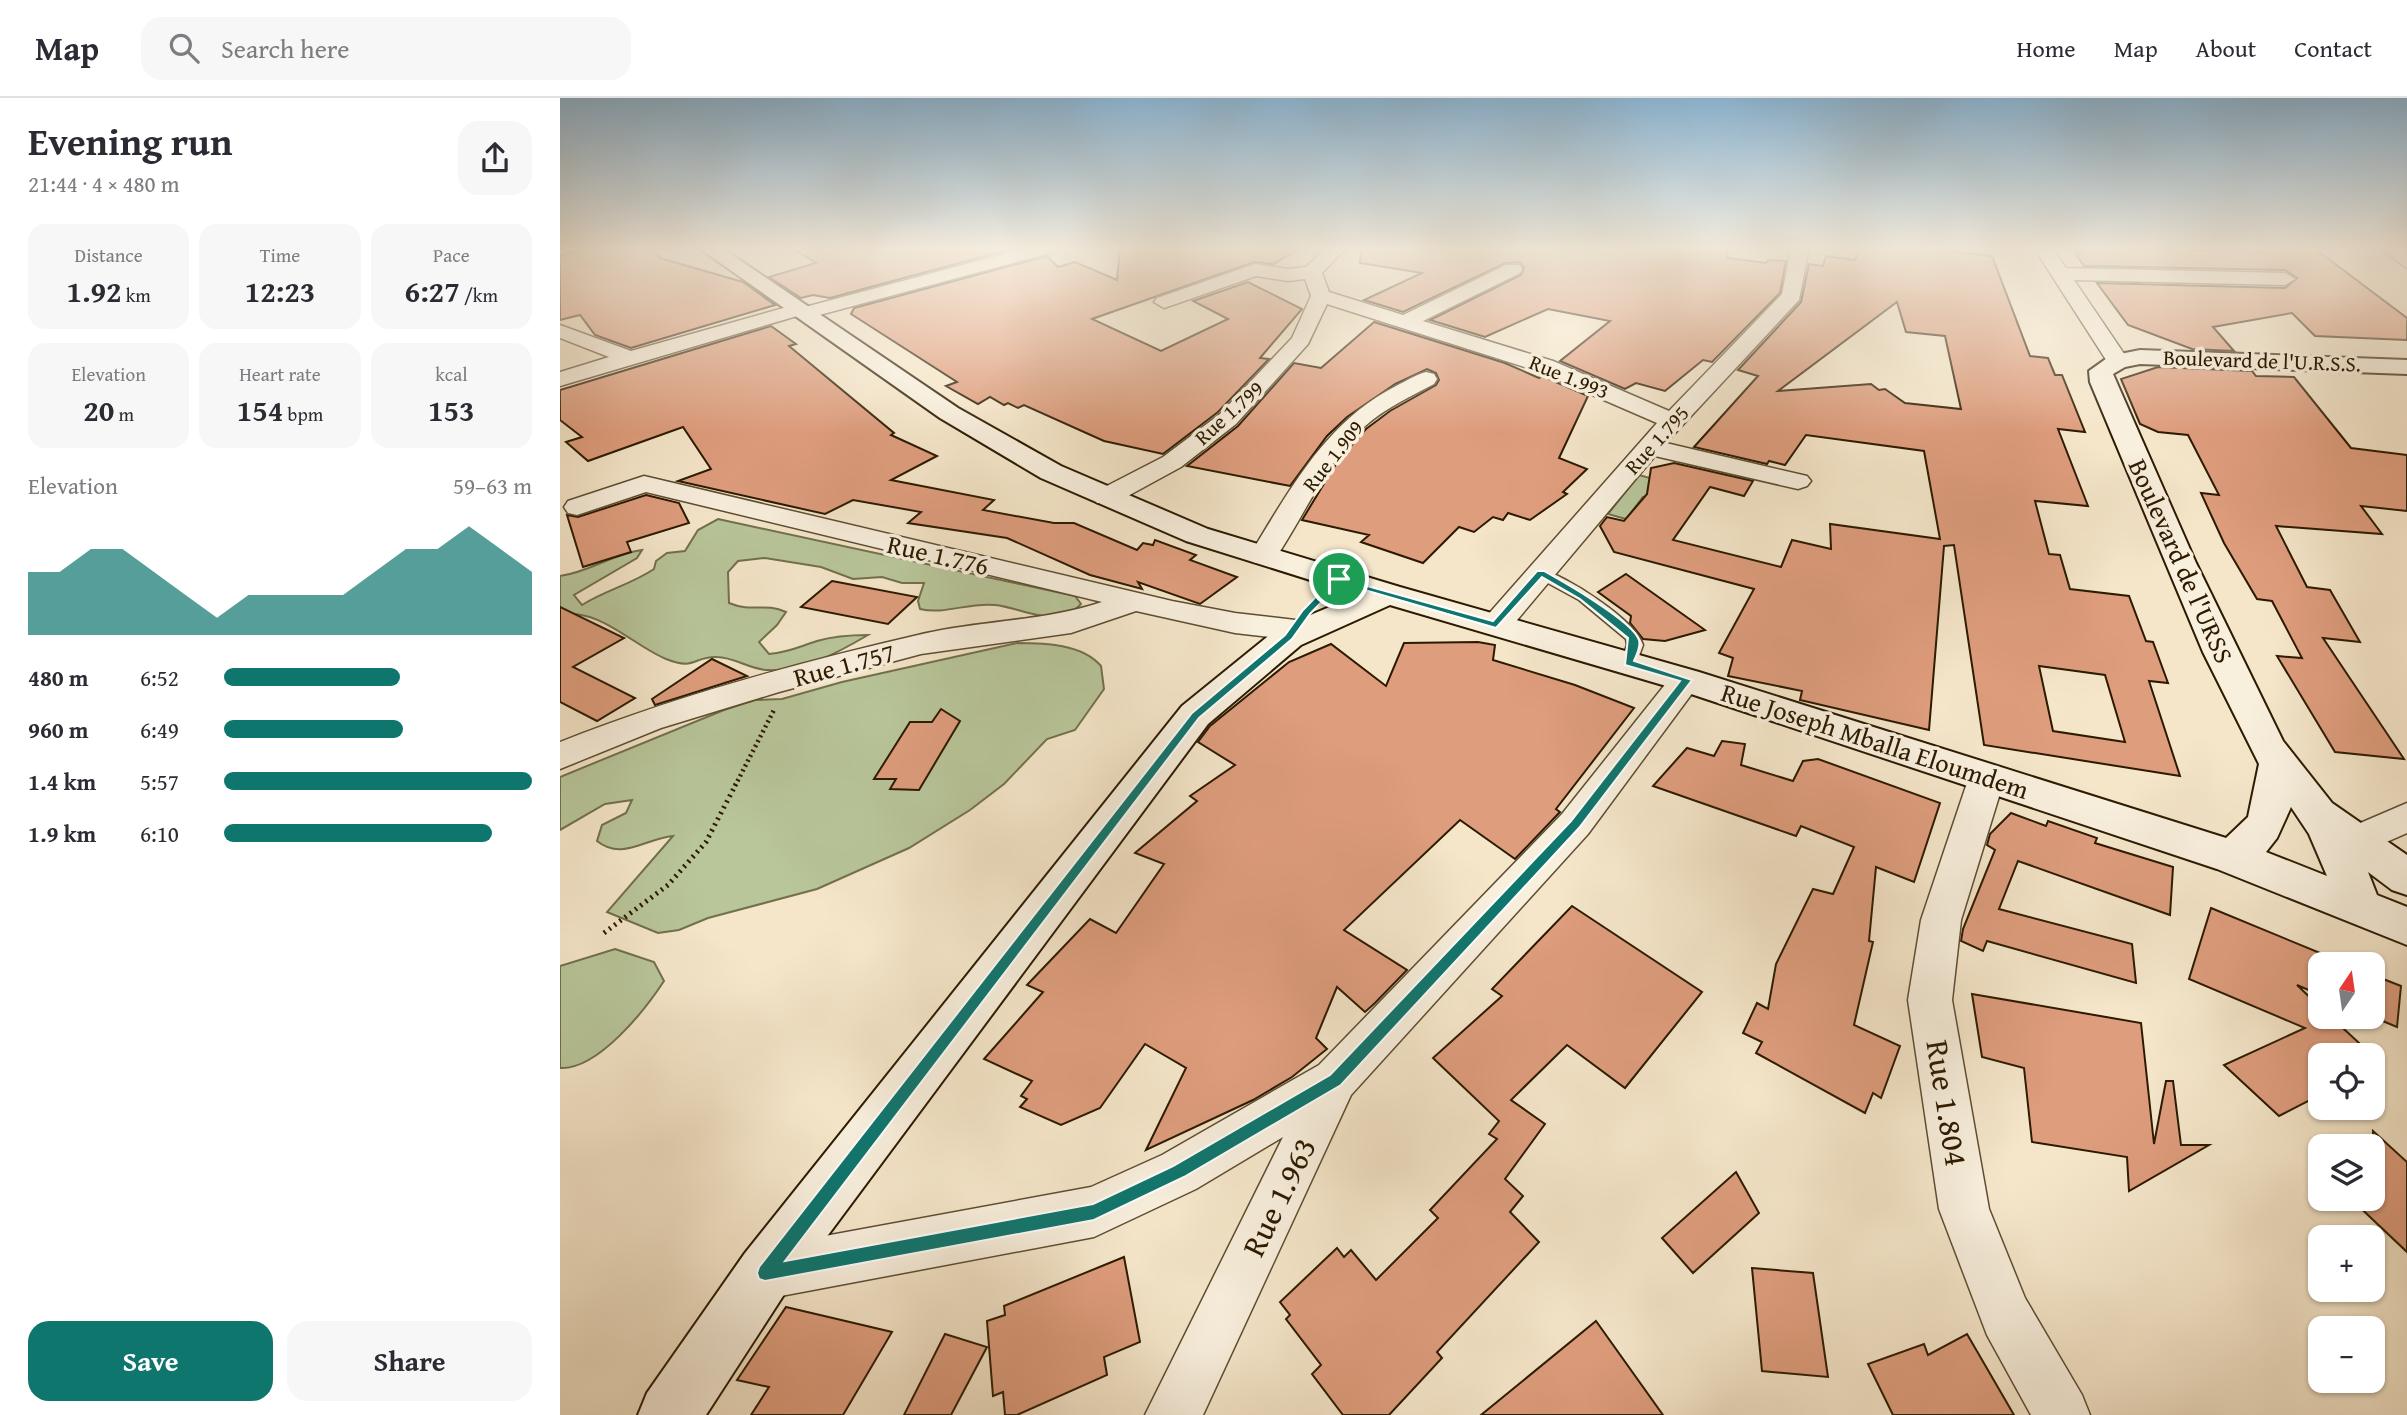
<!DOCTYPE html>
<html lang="en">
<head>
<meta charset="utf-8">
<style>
	body { margin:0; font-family:"Gentium Book Plus",serif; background:#f7f7f7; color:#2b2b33; height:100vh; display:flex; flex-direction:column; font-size:26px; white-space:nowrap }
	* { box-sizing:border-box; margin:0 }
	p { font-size:23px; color:#7c7c81 }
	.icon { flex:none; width:38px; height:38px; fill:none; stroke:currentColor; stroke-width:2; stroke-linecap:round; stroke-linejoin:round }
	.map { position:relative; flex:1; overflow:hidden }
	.side { display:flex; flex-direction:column; background:#fff; width:560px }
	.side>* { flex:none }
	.needle { width:46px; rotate:13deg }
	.fabs { position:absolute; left:1748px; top:854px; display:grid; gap:14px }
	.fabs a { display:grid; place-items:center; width:77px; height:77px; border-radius:14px; background:#fff; box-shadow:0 2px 5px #0004; font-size:35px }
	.pin { position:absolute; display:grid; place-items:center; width:60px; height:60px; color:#fff; margin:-30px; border:4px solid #fff; border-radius:50%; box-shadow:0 2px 7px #0007 }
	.round { display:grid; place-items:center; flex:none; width:74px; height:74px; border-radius:21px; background:#f7f7f7 }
	.overview { display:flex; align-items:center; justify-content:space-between; height:119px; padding:0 28px }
	h1 { font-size:38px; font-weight:700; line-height:52px }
	.stats { display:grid; grid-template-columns:repeat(3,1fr); gap:10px; height:119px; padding:7px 28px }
	.stats div { display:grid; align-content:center; border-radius:18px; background:#f7f7f7; text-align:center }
	.stats b { font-size:30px; font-weight:700 }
	.stats small { font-size:19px; font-weight:400 }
	.stats p { font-size:19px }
	.chart { height:196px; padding:14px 28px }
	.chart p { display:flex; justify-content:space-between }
	.chart svg { width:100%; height:126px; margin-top:7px; fill:#0f766e; opacity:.7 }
	.action { display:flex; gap:14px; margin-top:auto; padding:14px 28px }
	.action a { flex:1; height:80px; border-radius:21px; background:#0f766e; color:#fff; font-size:28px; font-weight:700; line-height:80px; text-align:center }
	.action a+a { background:#f7f7f7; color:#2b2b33 }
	ul { padding:0 28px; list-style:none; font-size:23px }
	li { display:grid; grid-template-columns:112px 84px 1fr; align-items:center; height:52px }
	li i { height:18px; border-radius:9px; background:#0f766e }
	header { display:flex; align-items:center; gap:42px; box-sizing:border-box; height:98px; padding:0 35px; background:#fff; border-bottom:2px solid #e1e1e2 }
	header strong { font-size:33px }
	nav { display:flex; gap:38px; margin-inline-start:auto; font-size:24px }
	.search { width:490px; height:63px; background:#f7f7f7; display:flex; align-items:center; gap:18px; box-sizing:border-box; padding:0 24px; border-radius:21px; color:#7c7c81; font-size:26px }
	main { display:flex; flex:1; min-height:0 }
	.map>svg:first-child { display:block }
	.green { fill:#b8c69a; stroke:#72704d; stroke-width:2 }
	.building { fill:#de9d7d; stroke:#2c1a00; stroke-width:2; fill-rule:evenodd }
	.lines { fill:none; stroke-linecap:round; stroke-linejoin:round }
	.lane-casing { stroke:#5e4d32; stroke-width:3 }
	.street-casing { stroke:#5e4d32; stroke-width:3 }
	.secondary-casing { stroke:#2c1a00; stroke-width:4 }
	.path-far1 { stroke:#2c1a00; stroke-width:4.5; stroke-dasharray:2 3.5; stroke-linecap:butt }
	.path { stroke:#2c1a00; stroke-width:5; stroke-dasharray:2 4.5; stroke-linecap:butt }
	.lane { fill:#f8efdd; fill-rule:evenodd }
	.street { fill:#f8efdd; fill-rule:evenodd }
	.secondary { fill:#f8efdd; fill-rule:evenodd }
	.route { fill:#0f766e; stroke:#fff; stroke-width:2; fill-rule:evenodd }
	.labels { text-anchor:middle; stroke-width:7; stroke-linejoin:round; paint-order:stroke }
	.far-street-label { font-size:21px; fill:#2c1a00; stroke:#f8efdd }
	.street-label { font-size:26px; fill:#2c1a00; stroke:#f8efdd }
	.near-street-label { font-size:32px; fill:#2c1a00; stroke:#f8efdd }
</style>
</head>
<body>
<header>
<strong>Map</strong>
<div class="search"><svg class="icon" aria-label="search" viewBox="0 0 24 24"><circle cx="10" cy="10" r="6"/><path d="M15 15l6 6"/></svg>Search here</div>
<nav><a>Home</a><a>Map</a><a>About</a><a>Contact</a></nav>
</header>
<main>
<section class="side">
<div class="overview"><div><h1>Evening run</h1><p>21:44 · 4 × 480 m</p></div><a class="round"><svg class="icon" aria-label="share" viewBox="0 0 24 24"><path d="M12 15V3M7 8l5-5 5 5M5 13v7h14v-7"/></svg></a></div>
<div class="stats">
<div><p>Distance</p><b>1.92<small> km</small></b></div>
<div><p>Time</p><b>12:23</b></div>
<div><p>Pace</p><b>6:27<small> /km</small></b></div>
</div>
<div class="stats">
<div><p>Elevation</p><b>20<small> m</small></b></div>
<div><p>Heart rate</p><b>154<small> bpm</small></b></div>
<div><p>kcal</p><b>153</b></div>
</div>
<div class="chart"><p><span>Elevation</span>59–63 m</p>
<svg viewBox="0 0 160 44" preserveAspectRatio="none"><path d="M0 44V22L10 22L20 14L30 14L40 22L50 30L60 38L70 30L80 30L90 30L100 30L110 22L120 14L130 14L140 6L150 14L160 22V44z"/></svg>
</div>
<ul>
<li><b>480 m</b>6:52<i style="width:57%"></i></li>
<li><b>960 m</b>6:49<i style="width:58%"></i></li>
<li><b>1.4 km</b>5:57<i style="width:100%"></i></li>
<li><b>1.9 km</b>6:10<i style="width:87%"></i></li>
</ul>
<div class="action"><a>Save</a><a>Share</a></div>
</section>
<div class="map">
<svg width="1847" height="1317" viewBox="0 0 1847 1317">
	<rect width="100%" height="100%" fill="#f5e6ca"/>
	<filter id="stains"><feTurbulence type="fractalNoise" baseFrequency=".00286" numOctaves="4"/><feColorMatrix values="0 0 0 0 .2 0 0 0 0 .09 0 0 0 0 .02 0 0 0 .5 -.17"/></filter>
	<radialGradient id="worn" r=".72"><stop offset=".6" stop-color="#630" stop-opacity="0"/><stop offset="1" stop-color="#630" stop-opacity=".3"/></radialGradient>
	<!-- green -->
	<g class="green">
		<polygon points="1079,377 1104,384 1091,401 1083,399 1066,421 1048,416"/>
		<path d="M158,421l357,77 6,8c-7,7 -12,11 -23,12 -20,3 -43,-9 -63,-11 -26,-3 -50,10 -75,4l-2,-8 6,-18h-22l-20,-6 -29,2 -32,-12 -56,-9 -27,3 -10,11 1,31c24,10 35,-1 57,9l-9,13 -18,17 10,12c21,-2 29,-7 48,-13 17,-5 34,-6 51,-6 -29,17 -65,37 -100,35 -17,0 -34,-13 -51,-13 -24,-1 -21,14 -51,2 -34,-14 -67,-52 -106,-44v-39c30,-4 52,-22 82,-26l-5,8 -63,37 8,10c24,-15 50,-21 72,-36l2,-8 11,-8 18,-2 13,-21z"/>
		<path d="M457,545c28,0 65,1 84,23l3,23 -29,41 -28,9 -43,45 -34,26 -61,38 -92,41 -109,29 -29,12 -21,3 -51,-21 66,-76c-29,3 -51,25 -76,5l5,-16 24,-12 6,-13 -27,4 -45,26v-53l164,-67 31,-10 27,-1 60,-17z"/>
		<path d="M55,851l39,13 10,19c-19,29 -66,89 -104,87v-102z"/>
	</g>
	<!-- building -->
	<g class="building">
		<polygon points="30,150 90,150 100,160 183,184 215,207 71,250 35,237 20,217 0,222 0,157"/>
		<polygon points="232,150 455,150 270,200 253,197 241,200 209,179 256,165"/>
		<polygon points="560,150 741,150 713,166 694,164 532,221 601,253 668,221 633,203 688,184 742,211 700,260 709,261 658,314 603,356 544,343 464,307 458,310 448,305 444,307 430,299 418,306 386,288 397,284 291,216 294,210 487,158 498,169 515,164 557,182"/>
		<polygon points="801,150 1167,150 1168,160 1206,165 1208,162 1226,163 1220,195 1152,264 1143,262 1105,293 1076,285 1065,291 1000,263 1050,223 988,211 925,239 870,222 961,177 964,170 960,164 945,165 843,214 804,202 862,175 800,165"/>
		<path d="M1300,150h95l1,4 36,4 38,100 18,2 7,17h7l23,57 -27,-3 30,77 -53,-5 14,53 11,1 10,34 59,7 17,45 7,1 15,41 -19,-2 31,95 -196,-31 -30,-200 -10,1 -15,184 -129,-30 2,-9 -74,-15 5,-18 -14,-5 35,-64 -140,-37 -14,-26 7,-9 17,4 23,-27 4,-26 23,-5 79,18 -9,15 -34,-9 -37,53 108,27 11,-27 39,9 -1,-25 110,15 -16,-88 -118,-16 -21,30 -16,-4 -2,3 -73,-17 64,-71 -20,-6 63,-68 8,-38 14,2 3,-10 29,4zM1337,204l9,30 39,4 16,73 -56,-6 -20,-14 -6,1 -8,-6 -93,7zM1479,568l66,9 20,67 -72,-11z"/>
		<polygon points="1515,150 1704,154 1699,150 1754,150 1847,220 1847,242 1755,238 1732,215 1653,229 1674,253 1632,251 1568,227 1537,185 1725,190 1737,180 1725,172 1524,168 1515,155 1520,156"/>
		<polygon points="814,224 945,265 979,280 982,278 1028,298 999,360 1027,371 1003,394 1007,396 970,422 948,415 943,422 933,419 914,434 899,429 863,465 801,444 809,437 742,422 779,361 806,331 830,313 876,287 879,282 876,275 867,271 835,286 787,319 767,338 730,388 627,368 678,328 734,265 761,270"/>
		<polygon points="211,228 236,246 229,248 334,335 331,337 377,358 331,382 434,402 423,412 494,425 514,425 577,452 583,445 593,447 595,442 636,457 630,462 677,479 640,506 578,484 582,491 530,477 447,440 348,425 361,414 293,402 265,416 118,383 151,371 123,329 28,363 6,344 22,339 0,322 0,292"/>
		<polygon points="1598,269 1692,273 1696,278 1734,279 1791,350 1847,357 1847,413 1801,408 1822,436 1716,428 1747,489 1770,492 1800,544 1763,540 1844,661 1775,654 1717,558 1742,560 1712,503 1697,501 1664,445 1641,395 1659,397 1628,337 1598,334 1580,326 1561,281"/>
		<polygon points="86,397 119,405 129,425 67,444 71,454 23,469 7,417 18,419"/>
		<polygon points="1066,476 1145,532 1105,543 1083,541 1070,525 1071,518 1038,494"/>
		<polygon points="272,483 357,499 328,526 241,509"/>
		<polygon points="0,509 64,540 13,569 75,600 37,623 0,604"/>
		<polygon points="918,544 935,547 933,562 1015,587 1074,610 996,711 1000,714 955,761 900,722 784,832 847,872 815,905 805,914 777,889 756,940 767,951 732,979 693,1002 586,1052 626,970 585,946 540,1010 501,1027 460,1009 467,1001 461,998 472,983 424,961 483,894 467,887 530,821 556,835 604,766 575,755 637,703 630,698 675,667 638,644 650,628 729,564 771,546 826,588 844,545"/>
		<polygon points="152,561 187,578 95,607 92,601"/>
		<polygon points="381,611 400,623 359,692 330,691 336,681 314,681 350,624 372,624"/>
		<polygon points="1162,643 1185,646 1181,667 1233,683 1243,663 1258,661 1380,705 1354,784 1316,769 1309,843 1313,844 1294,927 1340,948 1321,1000 1313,995 1305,1015 1196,955 1202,944 1183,935 1197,905 1208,911 1216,866 1253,791 1273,796 1294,749 1241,728 1236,738 1093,688 1127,650 1154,658"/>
		<polygon points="1451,715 1486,728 1488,723 1537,740 1535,745 1613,769 1610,817 1458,763 1439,811 1572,846 1576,885 1427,843 1423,853 1401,843 1403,831 1435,752 1427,747 1430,736"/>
		<polygon points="1012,808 1142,894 1065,990 1007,947 951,1002 985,1026 945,1081 963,1098 950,1114 979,1144 877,1254 882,1260 829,1317 783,1317 752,1276 761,1267 726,1221 730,1217 720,1204 777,1150 784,1159 791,1152 816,1182 878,1120 870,1112 937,1041 929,1036 939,1023 873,960 942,898 932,891"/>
		<polygon points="1651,810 1760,855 1760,897 1737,887 1760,909 1760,923 1771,919 1812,957 1760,957 1760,997 1719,1018 1664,967 1745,930 1629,881"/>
		<polygon points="1813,877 1841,888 1837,929 1813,919"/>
		<polygon points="1412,896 1581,925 1594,1046 1606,983 1613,983 1621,1047 1649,1047 1569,1093 1567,1059 1472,1044 1464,970 1422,959"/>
		<polygon points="1813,1033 1847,1064 1847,1154 1791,1101 1813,1101"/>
		<polygon points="1176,1074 1199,1115 1133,1175 1102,1140"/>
		<polygon points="564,1159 580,1244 544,1259 547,1277 457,1317 445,1317 443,1294 433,1298 427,1223 445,1217 444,1208"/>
		<polygon points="1192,1170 1253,1175 1268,1279 1202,1273"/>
		<polygon points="226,1209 332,1234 283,1317 191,1317 209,1289 177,1282"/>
		<polygon points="1036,1223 1103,1317 921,1317"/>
		<polygon points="385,1236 427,1249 391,1317 344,1317"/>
		<polygon points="1407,1236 1454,1317 1333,1317 1308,1266 1364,1246 1368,1257"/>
	</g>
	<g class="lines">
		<!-- lane casing -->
		<g class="lane-casing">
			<path id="lane" d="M980,471c25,6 96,51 103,76l-8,22 -6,1 -8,-5 6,-18 -1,-6 -47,-39 -44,-24v-6z"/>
		</g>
		<!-- street casing -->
		<g class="street-casing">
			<g id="street">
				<polygon points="466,150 496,150 493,154 252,219 237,218 0,288 0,274 49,259 0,240 0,227 71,253 234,207 249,208"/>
				<polygon points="766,150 786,150 762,175 769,194 843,217 946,167 960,167 962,171 960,175 863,223 993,263 1109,313 1222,196 1231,150 1249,150 1239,202 1106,345 1247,378 1251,383 1247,388 1238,391 1095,358 947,534 936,537 925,534 921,527 925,520 1097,325 977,273 767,206 748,246 676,326 621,369 555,405 537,405 533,399 537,393 603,359 660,316 732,240 751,198 745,181 728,183 696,178 604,210 594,204 597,200 695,166 728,171 746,169"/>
				<polygon points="1474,150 1492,150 1506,170 1725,175 1735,181 1725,187 1514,182 1569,263 1558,270 1550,268"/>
				<polygon points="1819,150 1840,150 1847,155 1847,170"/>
				<path d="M866,274l8,2 3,5 -3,5c-24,13 -49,24 -70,43 -40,38 -60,90 -91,135l-10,2 -10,-2 -4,-6c41,-66 76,-134 147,-170 10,-5 19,-11 30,-14z"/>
				<path d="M84,378l528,125 63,12 69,8 11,3 4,7 -4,7 -11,3 -69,-8 -99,-22 -65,22 -150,21 -142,38 -118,36 -101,41v-27c116,-46 237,-79 358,-107 61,-15 124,-13 184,-33l-456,-110 -69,23 -9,-2 -4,-6 4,-6z"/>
				<polygon points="1126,571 1137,574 1142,582 1028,736 791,997 643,1317 585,1317 723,1039 636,1091 534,1139 205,1201 187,1193 179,1175 187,1157 205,1149 531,1089 602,1057 759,967 1002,716 1115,574"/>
				<polygon points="1427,666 1440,670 1445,679 1401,822 1392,902 1429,1111 1465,1200 1522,1297 1530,1317 1471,1317 1427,1237 1379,1111 1348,902 1361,822 1409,679 1414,670"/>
				<polygon points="1847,705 1847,735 1797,757 1784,752 1778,742 1784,732"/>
			</g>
		</g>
		<!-- secondary casing -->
		<g class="secondary-casing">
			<path id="secondary" d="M139,150h23l236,160 103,58 147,63 192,58 299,85 527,166 22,-21 11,-53 -56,-112 -113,-270 -1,-11 21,-15 30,-6 267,10v14l-267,-10 -15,3 -12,7 83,189 87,178 49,62 75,52v40l-15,-5 -24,-18 9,23 30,12v38l-190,-76 -544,-181 -283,-83 -89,40 -93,79 -423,569 -79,122h-68l9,-22 98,-140 437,-547 95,-77 81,-34 -172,-54 -145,-63 -101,-60zM1731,709l18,27 18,42 -61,-24 11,-14z"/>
		</g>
		<!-- path-far1 -->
		<polyline class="path-far1" points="175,688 214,612"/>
		<!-- path -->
		<polyline class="path" points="44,835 108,787 146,744 176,686"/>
		<!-- lane -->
		<use href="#lane" class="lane"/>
		<!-- street -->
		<use href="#street" class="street"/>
		<!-- secondary -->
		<use href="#secondary" class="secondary"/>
	</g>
	<!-- sky -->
	<linearGradient id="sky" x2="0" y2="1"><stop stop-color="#8cb8d8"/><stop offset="0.45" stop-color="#faf4e7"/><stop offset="1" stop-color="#faf4e7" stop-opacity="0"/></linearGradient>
	<rect width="1847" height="335" fill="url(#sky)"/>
	<!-- route -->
	<path class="route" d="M977,473h7c18,10 89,50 95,69 2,7 -2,14 -5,21l58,19 -113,148 -238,257 -157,92 -90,43 -329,61 -6,-2 -2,-6 2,-6 433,-554 93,-78 18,-25 32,-33 158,44zM982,479l38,22 48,39 -3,27 55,16 -109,140 -241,254 -157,91 -80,38 -308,57 414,-543 93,-79 18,-25 30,-31 156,45z"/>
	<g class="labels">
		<!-- far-street labels -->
		<g class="far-street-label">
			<text transform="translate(1702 263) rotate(2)" y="7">Boulevard de l'U.R.S.S.</text>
			<text transform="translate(1009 279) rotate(22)" y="7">Rue 1.993</text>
			<text transform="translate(669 315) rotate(-42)" y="7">Rue 1.799</text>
			<text transform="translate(1097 342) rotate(-48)" y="7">Rue 1.795</text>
			<text transform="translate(773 358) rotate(-52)" y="7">Rue 1.909</text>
		</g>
		<!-- street labels -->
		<g class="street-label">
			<text transform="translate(378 457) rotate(13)" y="9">Rue 1.776</text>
			<text transform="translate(1621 463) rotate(66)" y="9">Boulevard de l'URSS</text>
			<text transform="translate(284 567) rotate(-15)" y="9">Rue 1.757</text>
			<text transform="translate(1315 643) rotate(18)" y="9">Rue Joseph Mballa Eloumdem</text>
		</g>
		<!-- near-street labels -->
		<g class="near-street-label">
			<text transform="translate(1387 1005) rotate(81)" y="11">Rue 1.804</text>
			<text transform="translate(719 1099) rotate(-64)" y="11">Rue 1.963</text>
		</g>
	</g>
	<rect width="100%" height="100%" filter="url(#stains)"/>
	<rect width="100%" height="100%" fill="url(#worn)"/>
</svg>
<div class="fabs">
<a><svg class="needle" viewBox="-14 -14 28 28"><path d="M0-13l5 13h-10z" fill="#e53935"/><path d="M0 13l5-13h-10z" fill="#7c7c81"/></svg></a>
<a><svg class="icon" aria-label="locate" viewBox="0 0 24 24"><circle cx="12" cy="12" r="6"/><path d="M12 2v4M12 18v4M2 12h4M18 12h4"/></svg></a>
<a><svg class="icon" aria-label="layers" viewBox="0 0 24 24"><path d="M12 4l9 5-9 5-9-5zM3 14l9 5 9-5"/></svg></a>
<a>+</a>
<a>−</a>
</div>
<div class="pin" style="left:779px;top:481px;background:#1e9e55"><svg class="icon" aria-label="arrive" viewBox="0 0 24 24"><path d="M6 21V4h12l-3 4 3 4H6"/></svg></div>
</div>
</main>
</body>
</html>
